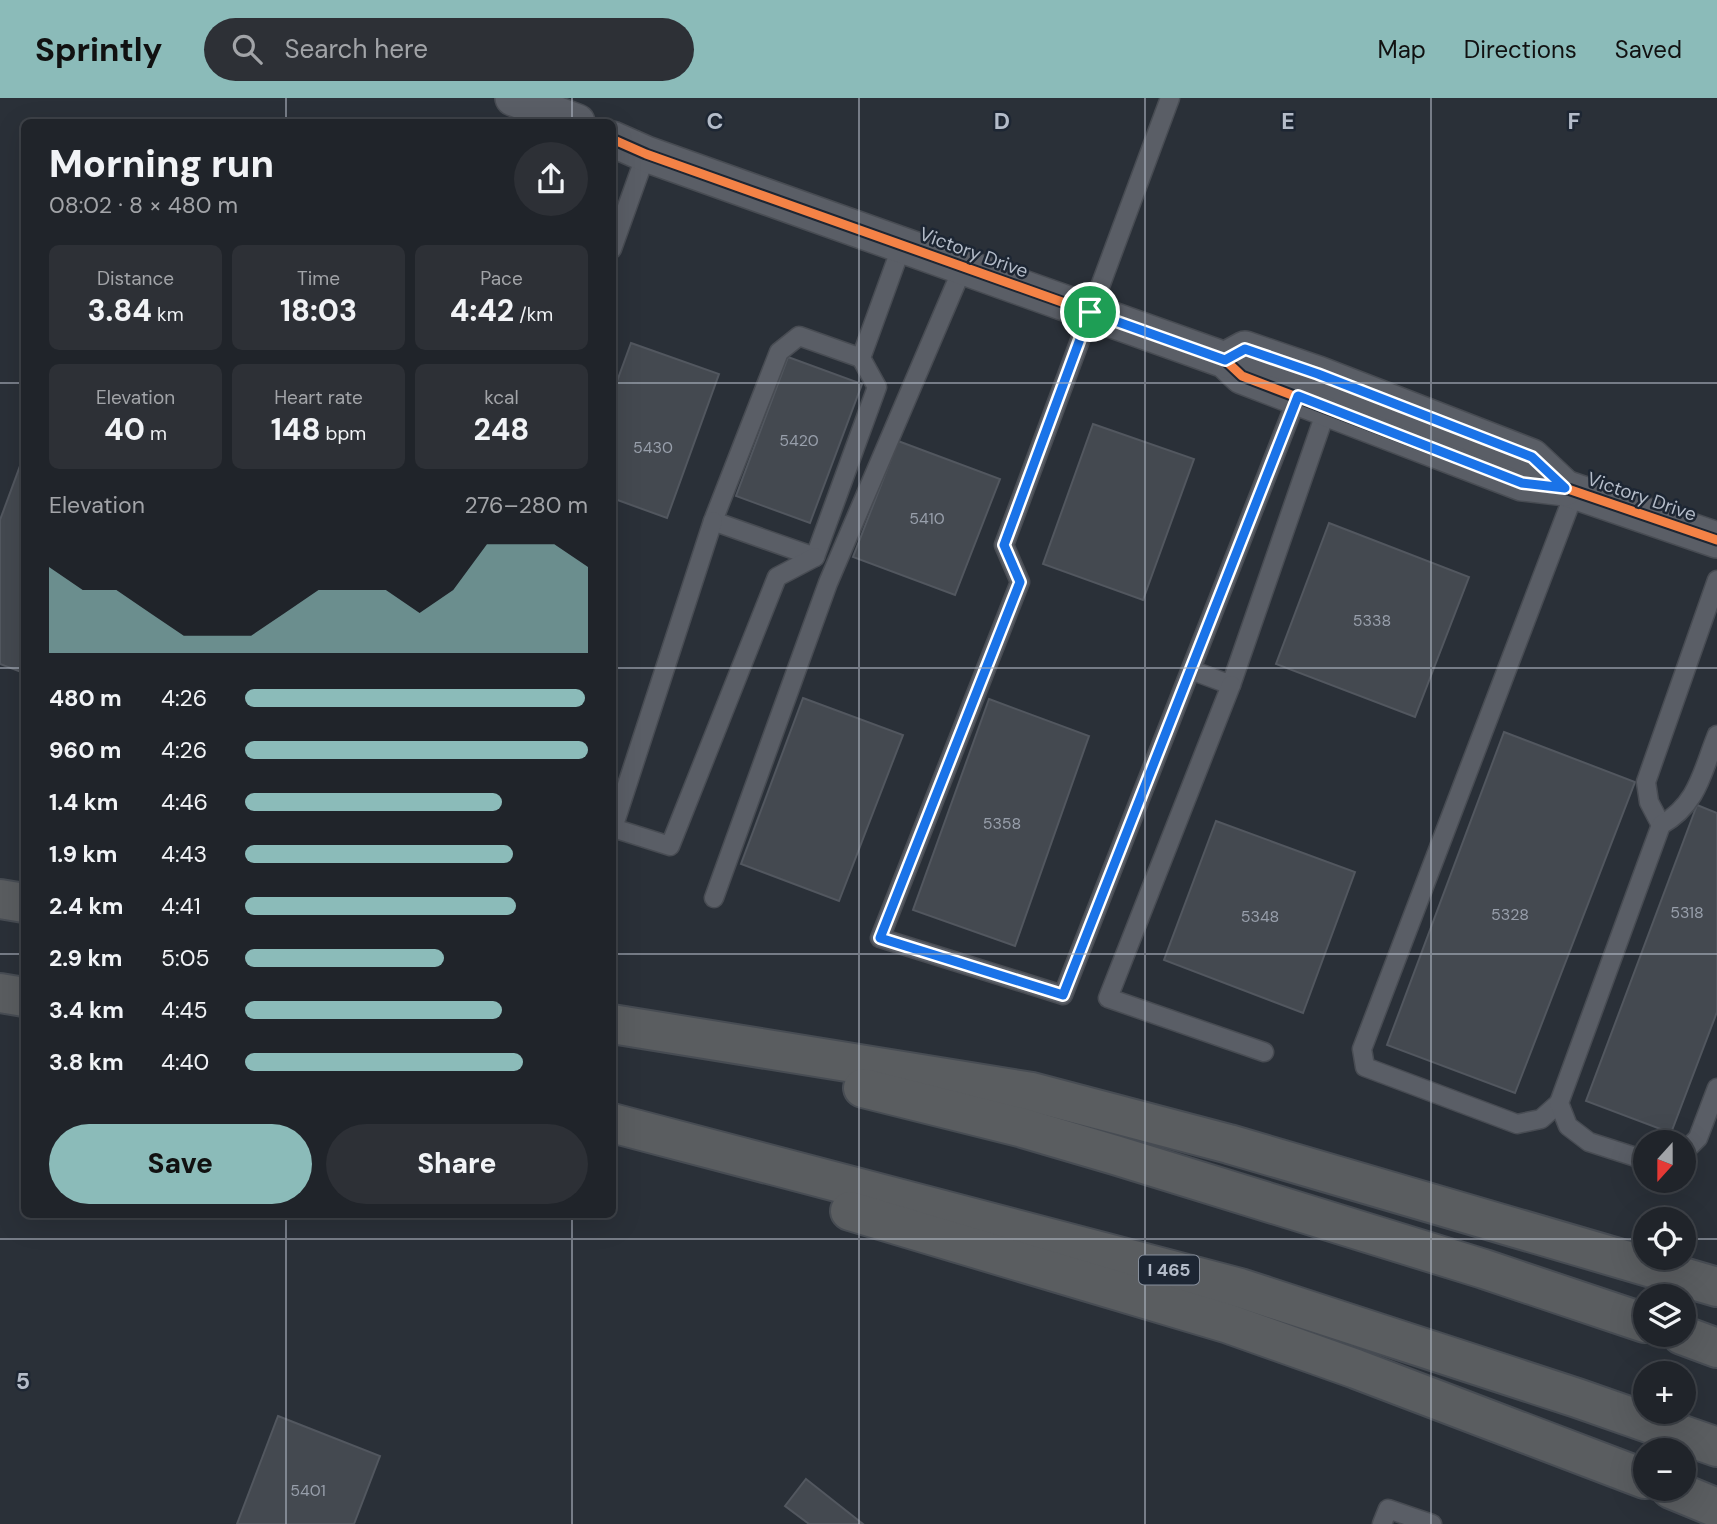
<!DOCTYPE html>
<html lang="en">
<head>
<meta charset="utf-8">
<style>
	body { margin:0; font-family:"DM Sans",sans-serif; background:#2d3036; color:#f1f3f6; height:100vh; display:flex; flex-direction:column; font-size:26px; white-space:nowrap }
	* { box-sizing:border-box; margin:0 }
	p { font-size:23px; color:#a2a4a8 }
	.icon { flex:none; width:38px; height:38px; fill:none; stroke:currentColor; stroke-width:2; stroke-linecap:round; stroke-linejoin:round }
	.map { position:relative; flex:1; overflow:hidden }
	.sheet { position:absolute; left:21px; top:21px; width:595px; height:1099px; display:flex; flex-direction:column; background:#20242a; border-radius:10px; box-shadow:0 7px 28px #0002,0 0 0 2px #3d4147 }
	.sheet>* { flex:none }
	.needle { width:46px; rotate:201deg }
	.controls { position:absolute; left:1633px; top:1032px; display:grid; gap:14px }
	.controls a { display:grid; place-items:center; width:63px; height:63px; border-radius:50%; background:#20242a; box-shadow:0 7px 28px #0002,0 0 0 2px #3d4147; font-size:35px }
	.pin { position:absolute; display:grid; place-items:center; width:60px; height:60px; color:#fff; margin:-30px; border:4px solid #fff; border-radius:50%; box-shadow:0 2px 7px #0007 }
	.round { display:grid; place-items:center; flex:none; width:74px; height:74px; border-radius:37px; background:#2d3036 }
	.overview { display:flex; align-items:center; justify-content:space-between; height:119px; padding:0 28px }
	h1 { font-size:38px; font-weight:800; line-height:52px }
	.figures { display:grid; grid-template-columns:repeat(3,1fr); gap:10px; height:119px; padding:7px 28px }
	.figures div { display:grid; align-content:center; border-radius:10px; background:#2d3036; text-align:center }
	.figures b { font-size:30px; font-weight:800 }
	.figures small { font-size:19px; font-weight:400 }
	.figures p { font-size:19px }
	.chart { height:196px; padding:14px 28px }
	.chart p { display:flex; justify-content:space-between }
	.chart svg { width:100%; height:126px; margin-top:7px; fill:#8bbbb9; opacity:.7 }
	.cta { display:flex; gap:14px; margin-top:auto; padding:14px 28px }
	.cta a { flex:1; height:80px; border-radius:42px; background:#8bbbb9; color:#111; font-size:28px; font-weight:800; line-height:80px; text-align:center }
	.cta a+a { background:#2d3036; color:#f1f3f6 }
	ul { padding:0 28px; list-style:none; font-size:23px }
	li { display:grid; grid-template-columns:112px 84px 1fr; align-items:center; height:52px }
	li i { height:18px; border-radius:9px; background:#8bbbb9 }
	header { display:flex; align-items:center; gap:42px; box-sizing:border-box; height:98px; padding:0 35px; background:#8bbbb9; color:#111 }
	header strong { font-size:33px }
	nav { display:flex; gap:38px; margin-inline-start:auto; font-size:24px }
	.search { width:490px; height:63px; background:#2d3036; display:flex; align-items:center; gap:18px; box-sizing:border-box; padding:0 24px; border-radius:38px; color:#a2a4a8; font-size:26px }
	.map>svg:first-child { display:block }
	.building { fill:#444950; stroke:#52575f; stroke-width:2 }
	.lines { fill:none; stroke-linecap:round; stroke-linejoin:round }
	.service-casing { stroke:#484c53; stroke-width:21 }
	.minor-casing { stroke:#484c53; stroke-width:38 }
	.motorway-casing { stroke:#474c53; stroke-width:42 }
	.service { stroke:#5a5e66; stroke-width:18 }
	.minor { stroke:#5a5e66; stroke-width:35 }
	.motorway { stroke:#5a5d60; stroke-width:38 }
	.cycleway-casing { stroke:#1d2633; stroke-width:13 }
	.cycleway { stroke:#f48246; stroke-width:9 }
	.route-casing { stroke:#fff; stroke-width:14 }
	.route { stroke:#1a73e8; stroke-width:9 }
	.grid { fill:none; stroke:#b4bcc9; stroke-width:2; stroke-opacity:0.55 }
	.labels { text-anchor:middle; stroke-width:5; stroke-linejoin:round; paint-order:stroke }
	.number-label { font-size:16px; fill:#989fab }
	.shield { fill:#1d2633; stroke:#878f9c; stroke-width:2 }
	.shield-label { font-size:18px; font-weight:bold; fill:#b4bcc9 }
	.street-label { font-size:19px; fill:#b4bcc9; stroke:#1d2633 }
	.grid-label { font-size:23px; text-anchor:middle; font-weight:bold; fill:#b4bcc9; stroke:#1d2633; stroke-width:5; stroke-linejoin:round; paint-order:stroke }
</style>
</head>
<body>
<header>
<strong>Sprintly</strong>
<div class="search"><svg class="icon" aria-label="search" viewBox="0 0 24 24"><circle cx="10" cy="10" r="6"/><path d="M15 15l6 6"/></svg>Search here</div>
<nav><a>Map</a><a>Directions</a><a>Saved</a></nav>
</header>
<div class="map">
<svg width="1717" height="1426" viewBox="0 0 1717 1426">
	<rect width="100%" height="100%" fill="#2a3038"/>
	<!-- building -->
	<g class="building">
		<polygon points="631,245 719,276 667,420 612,400 612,297"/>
		<polygon points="788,259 862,286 810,425 736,398"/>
		<polygon points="1093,326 1194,361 1143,502 1043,466"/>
		<polygon points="898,343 1000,381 955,497 853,459"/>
		<polygon points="20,368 24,370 24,575 0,566 0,422"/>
		<polygon points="1329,425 1469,479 1415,619 1276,566"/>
		<polygon points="803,600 903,637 839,803 741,766"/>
		<polygon points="989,601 1089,638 1015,848 913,812"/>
		<polygon points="1504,634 1635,684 1515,995 1387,947"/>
		<polygon points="1697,707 1717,715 1717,914 1671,1035 1586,1003"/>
		<polygon points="1216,723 1355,774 1303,915 1164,862"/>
		<polygon points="278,1318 380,1358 354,1426 237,1426"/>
		<polygon points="806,1381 863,1426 809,1426 785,1408"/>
	</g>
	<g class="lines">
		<!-- service casing -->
		<g class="service-casing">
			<g id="service">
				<polyline points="1170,0 1004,447 1020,484 880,840 1063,897 1298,298"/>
				<polyline points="612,151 646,56"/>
				<polyline points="861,260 799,238 779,254 713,423 815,459 877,289 861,260 902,147"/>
				<polyline points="713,423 613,730 670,748 777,479 815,459"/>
				<polyline points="1191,572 1231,587 1327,310"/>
				<polyline points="1231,587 1108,900 1264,954"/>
				<polyline points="1661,727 1649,704 1646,684 1717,482"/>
				<polyline points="714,800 828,485 963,169"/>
				<polyline points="1559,1005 1541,1021 1517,1026 1365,969 1362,951 1575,393"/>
				<polyline points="1684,1054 1698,1040 1717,990"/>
				<path d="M1645,1062l-56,-18 -21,-16 -9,-23 102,-278c37,-21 41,-53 56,-90"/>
				<polyline points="1382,1426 1388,1411 1432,1426"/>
			</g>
		</g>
		<!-- minor casing -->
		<g class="minor-casing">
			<g id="minor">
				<polyline points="513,0 577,24"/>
				<polyline points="612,41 646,56 1225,262 1242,278 1522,385 1565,390 1717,442"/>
				<polyline points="1225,262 1245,251 1318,276 1532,359 1565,390"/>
			</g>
		</g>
		<!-- motorway casing -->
		<g class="motorway-casing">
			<g id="motorway">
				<polyline points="0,801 24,805"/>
				<polyline points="0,895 24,899"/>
				<polyline points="612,926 1032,994 1229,1046 1717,1189"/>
				<polyline points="863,990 1023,1030 1115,1057 1484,1171 1645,1225"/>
				<polyline points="612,1025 1240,1190 1577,1300 1717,1349"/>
				<polyline points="850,1113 1229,1226 1356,1271 1645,1381"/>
				<polyline points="1682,1237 1717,1250"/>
				<polyline points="1671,1391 1717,1410"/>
			</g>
		</g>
		<!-- service -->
		<use href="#service" class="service"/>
		<!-- minor -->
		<use href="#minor" class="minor"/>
		<!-- motorway -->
		<use href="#motorway" class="motorway"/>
		<!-- cycleway casing -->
		<g class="cycleway-casing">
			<polyline id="cycleway" points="612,41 646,56 1225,262 1242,278 1522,385 1565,390 1717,442"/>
		</g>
		<!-- cycleway -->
		<use href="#cycleway" class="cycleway"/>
	</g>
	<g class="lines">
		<!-- route casing -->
		<g class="route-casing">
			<polygon id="route" points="1090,214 1225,262 1245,251 1318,276 1532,359 1565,390 1522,385 1298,298 1063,897 880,840 1020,484 1004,447"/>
		</g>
		<!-- route -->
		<use href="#route" class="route"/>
	</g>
	<!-- grid -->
	<path class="grid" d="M286,0v24M572,0v24M859,0v1426M1145,0v1426M1431,0v1426M0,285h24M612,285h1105M0,570h24M612,570h1105M0,856h24M612,856h1105M286,1116v310M572,1116v310M0,1141h1645M1684,1141h33"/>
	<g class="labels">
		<!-- number labels -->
		<g class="number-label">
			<text x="799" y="348">5420</text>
			<text x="653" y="355">5430</text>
			<text x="927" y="426">5410</text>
			<text x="1372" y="528">5338</text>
			<text x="1002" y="731">5358</text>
			<text x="1687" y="820">5318</text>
			<text x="1510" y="822">5328</text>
			<text x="1260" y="824">5348</text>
			<text x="308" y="1398">5401</text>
		</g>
		<!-- shield labels -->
		<rect class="shield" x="1139" y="1157.5" width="60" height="29" rx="5"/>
		<g class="shield-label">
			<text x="1169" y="1178">I 465</text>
		</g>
		<!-- street labels -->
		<g class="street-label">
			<text transform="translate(974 154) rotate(20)" y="7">Victory Drive</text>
			<text transform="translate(1642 398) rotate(19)" y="7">Victory Drive</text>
		</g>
	</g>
	<g class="grid-label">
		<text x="715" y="31">C</text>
		<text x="1002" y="31">D</text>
		<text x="1288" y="31">E</text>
		<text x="1574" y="31">F</text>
		<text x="23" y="1291">5</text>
	</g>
</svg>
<div class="controls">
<a><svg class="needle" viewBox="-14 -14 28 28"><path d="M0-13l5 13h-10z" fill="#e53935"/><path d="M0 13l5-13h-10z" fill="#a2a4a8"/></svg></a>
<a><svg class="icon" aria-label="locate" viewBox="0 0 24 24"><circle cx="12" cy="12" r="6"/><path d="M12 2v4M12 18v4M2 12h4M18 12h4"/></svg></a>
<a><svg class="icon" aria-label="layers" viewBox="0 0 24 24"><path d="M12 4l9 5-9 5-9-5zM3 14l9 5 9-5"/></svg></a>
<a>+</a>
<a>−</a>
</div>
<div class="pin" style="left:1090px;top:214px;background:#1e9e55"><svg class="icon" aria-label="arrive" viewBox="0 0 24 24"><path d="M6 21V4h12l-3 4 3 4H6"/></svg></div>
<section class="sheet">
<div class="overview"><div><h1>Morning run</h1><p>08:02 · 8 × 480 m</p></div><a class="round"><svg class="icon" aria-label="share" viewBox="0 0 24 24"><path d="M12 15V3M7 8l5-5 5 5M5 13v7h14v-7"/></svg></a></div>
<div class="figures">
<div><p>Distance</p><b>3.84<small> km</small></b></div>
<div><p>Time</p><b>18:03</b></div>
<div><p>Pace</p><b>4:42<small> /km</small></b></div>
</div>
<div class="figures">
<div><p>Elevation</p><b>40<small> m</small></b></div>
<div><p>Heart rate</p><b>148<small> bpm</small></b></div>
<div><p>kcal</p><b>248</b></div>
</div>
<div class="chart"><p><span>Elevation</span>276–280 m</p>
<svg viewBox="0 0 160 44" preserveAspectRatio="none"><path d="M0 44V14L10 22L20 22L30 30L40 38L50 38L60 38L70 30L80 22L90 22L100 22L110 30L120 22L130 6L140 6L150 6L160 14V44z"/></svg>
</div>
<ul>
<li><b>480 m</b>4:26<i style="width:99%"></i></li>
<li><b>960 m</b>4:26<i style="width:100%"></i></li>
<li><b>1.4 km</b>4:46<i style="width:75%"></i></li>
<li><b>1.9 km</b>4:43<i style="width:78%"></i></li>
<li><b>2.4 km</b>4:41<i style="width:79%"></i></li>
<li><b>2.9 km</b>5:05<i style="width:58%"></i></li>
<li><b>3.4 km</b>4:45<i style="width:75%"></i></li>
<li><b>3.8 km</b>4:40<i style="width:81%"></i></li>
</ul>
<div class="cta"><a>Save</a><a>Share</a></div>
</section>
</div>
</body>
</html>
